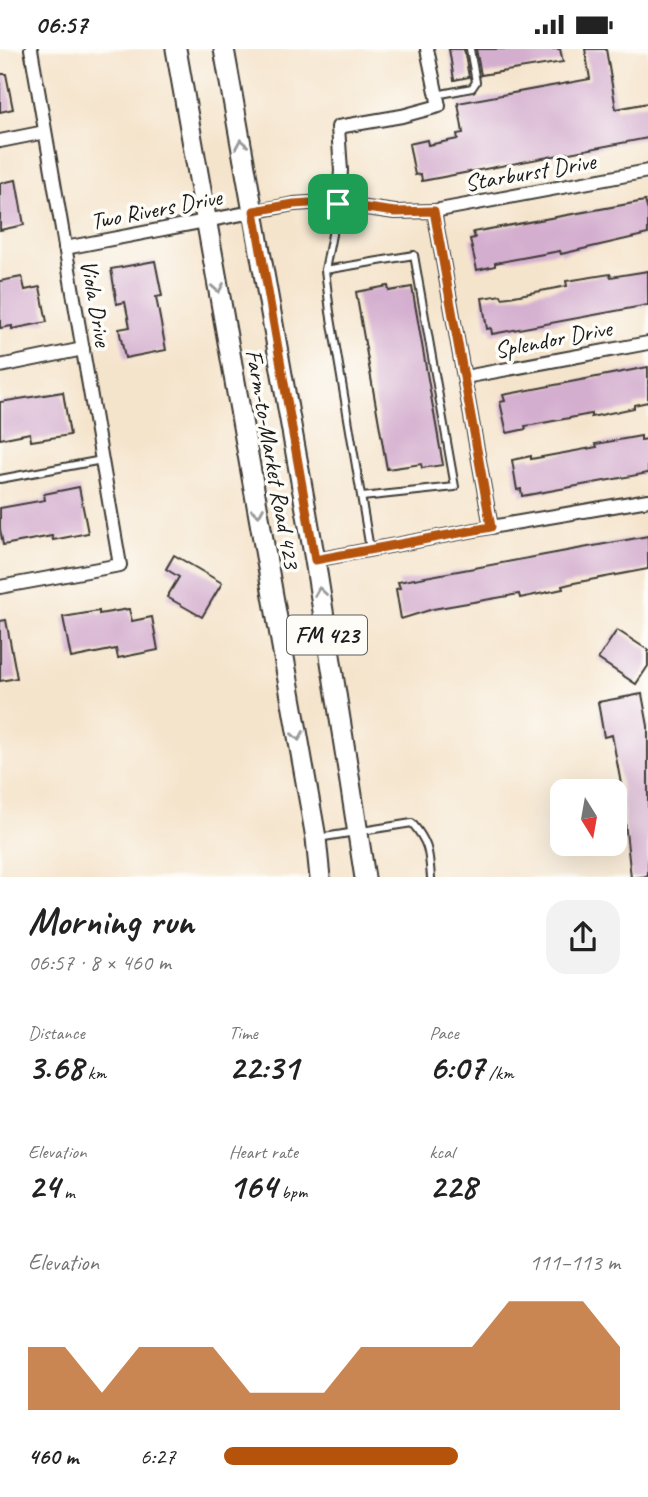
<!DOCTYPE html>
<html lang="en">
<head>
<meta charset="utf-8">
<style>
	body { margin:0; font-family:Caveat,sans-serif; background:#f2f2f2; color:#222; height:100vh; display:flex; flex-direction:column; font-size:26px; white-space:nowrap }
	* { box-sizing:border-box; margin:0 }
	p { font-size:23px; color:#767676 }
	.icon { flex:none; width:38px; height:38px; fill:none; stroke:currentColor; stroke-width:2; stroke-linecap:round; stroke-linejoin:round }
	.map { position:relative; height:828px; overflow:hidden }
	.side { display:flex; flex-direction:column; background:#fff; flex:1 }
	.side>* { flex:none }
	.needle { width:46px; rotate:169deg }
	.tools { position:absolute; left:550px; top:730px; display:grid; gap:14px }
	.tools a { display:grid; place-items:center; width:77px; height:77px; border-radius:14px; background:#fff; box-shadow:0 7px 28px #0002; font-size:35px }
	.pin { position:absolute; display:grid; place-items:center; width:60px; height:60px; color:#fff; margin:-30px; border-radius:14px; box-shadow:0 4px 10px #0006 }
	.round { display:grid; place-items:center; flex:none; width:74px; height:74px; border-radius:21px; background:#f2f2f2 }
	.headline { display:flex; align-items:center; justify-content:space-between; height:119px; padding:0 28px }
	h1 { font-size:38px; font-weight:600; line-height:52px }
	.stats { display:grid; grid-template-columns:repeat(3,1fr); gap:10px; height:119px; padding:7px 28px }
	.stats div { display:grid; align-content:center }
	.stats b { font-size:35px; font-weight:600 }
	.stats small { font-size:19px; font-weight:400 }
	.stats p { font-size:19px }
	.chart { height:196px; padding:14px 28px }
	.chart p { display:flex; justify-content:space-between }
	.chart svg { width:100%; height:126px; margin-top:7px; fill:#b45309; opacity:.7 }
	ul { padding:0 28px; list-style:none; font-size:23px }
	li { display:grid; grid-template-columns:112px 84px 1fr; align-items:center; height:52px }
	li i { height:18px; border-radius:9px; background:#b45309 }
	.status { display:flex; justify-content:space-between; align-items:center; height:49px; padding:0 35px; background:#fff; direction:ltr }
	.status svg { height:19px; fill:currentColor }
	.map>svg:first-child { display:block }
	.building { fill:#d4aecf }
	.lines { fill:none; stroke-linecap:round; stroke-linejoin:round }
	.lane-casing { stroke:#3d3a36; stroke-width:10 }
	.street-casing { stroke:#3d3a36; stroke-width:16 }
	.primary-casing { stroke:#3d3a36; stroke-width:23 }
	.lane { stroke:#fff; stroke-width:6 }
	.street { stroke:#fff; stroke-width:12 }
	.primary { stroke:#fff; stroke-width:19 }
	.oneway { stroke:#999 }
	.route-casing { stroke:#fff; stroke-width:14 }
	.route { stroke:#b45309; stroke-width:9 }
	.labels { text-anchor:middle; stroke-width:7; stroke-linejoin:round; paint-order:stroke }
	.shield { fill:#fdfcf7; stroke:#605f5e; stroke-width:2 }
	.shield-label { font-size:23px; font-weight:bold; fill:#1c1c1c }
	.street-label { font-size:24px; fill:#1c1c1c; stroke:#fdfcf7 }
</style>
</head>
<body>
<div class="status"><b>06:57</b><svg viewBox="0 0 49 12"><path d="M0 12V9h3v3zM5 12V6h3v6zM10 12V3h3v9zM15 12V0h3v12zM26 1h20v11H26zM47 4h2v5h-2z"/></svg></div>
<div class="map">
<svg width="648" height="829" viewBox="0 0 648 829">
	<rect width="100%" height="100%" fill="#fdfcf7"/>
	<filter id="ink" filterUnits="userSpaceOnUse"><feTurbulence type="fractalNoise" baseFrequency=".0143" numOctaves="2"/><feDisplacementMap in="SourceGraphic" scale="14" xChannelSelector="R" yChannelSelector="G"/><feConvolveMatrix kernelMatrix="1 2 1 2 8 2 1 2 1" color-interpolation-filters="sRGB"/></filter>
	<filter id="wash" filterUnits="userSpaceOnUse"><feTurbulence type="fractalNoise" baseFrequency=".00686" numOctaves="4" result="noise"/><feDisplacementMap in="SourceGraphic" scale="28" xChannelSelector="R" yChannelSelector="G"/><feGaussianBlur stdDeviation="1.57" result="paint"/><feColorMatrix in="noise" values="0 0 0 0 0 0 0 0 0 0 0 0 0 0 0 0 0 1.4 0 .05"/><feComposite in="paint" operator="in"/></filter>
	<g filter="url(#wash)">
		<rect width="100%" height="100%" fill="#f5e4cc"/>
		<g id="blocks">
			<!-- building -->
			<g class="building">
				<polygon points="449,0 464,0 469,28 454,31"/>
				<polygon points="476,0 560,0 563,13 481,26"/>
				<polygon points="585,0 606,0 616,60 648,54 648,89 422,132 421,125 415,126 409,95 427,91 428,96 458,90 457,85 463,84 458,54 590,30"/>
				<polygon points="0,25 6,25 13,60 0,63"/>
				<polygon points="16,131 24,176 0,181 0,134"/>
				<polygon points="645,152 648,162 648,185 561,205 560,202 495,214 495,217 477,221 470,190 475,189 473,183"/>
				<polygon points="155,212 162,247 156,248 166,301 125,309 119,280 130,278 125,253 117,255 111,220"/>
				<polygon points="648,222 648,256 492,285 491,279 487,280 482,249 501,246 502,249 509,248 567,237 566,232 610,225 611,228"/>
				<polygon points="22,228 25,241 40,238 47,273 12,280 12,277 0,279 0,232"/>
				<polygon points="388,237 389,242 412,238 443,416 422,419 421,415 387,420 356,243"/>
				<polygon points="648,318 648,353 634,356 634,359 591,368 591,365 532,376 525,377 526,380 507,384 500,353 505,352 503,346"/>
				<polygon points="63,343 70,386 31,392 30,384 0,390 0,353"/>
				<polygon points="641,387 641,391 648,390 648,424 522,447 521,440 517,441 512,411 531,407 531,410 597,398 596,395"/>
				<polygon points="79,438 88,484 53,491 52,487 3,496 0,480 0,459 45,451 44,445"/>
				<polygon points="648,487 648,520 574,534 562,537 563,540 520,549 519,545 433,560 401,570 396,540 400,539 398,533"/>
				<polygon points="174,506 222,534 202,568 167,548 179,528 166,520"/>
				<polygon points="129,560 132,572 152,568 158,601 118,609 116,600 71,609 63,568 99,562 99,565"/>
				<polygon points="6,571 17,629 0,632 0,572"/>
				<polygon points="617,581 648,601 648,617 636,635 598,610"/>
				<polygon points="642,645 648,677 648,827 631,829 621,735 612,686 604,688 598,653"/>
			</g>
		</g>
	</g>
	<g filter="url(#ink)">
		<use href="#blocks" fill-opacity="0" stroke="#3d3a36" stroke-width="2"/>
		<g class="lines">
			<!-- lane casing -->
			<g class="lane-casing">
				<g id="lane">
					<polyline points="436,46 472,39 476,33 470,0"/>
					<polyline points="338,155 325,221 330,263 370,500"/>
					<polyline points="325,221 414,206 455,438 362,448"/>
					<polyline points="0,430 102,411"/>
					<path d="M318,789l94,-15c17,20 17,29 19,55"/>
				</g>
			</g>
			<!-- street casing -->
			<g class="street-casing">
				<g id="street">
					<polyline points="0,92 45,83"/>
					<polyline points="338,155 341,122 338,78 402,67 439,57 427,0"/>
					<polyline points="434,162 491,478"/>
					<polyline points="65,199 294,155 324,153 395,163 434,162 648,122"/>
					<polyline points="0,317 83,300"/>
					<polyline points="465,328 648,294"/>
					<polyline points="315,511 491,478 648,451"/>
					<polyline points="0,538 120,516 31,0"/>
				</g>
			</g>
			<!-- primary casing -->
			<g class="primary-casing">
				<g id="primary">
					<polyline points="176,0 316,789 320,829"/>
					<polyline points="224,0 315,511 365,829"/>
				</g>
			</g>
			<!-- lane -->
			<use href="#lane" class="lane"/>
			<!-- street -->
			<use href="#street" class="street"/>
			<!-- primary -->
			<use href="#primary" class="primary"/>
		</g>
		<!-- one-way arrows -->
		<defs><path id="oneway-chevron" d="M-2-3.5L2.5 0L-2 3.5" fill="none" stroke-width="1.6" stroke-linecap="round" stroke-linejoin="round" transform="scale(1.75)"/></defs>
		<g class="oneway">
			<use href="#oneway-chevron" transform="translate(241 95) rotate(-100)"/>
			<use href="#oneway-chevron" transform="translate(218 239) rotate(80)"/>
			<use href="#oneway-chevron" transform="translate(258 463) rotate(80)"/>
			<use href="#oneway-chevron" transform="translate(320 543) rotate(-99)"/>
			<use href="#oneway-chevron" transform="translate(298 687) rotate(80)"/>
		</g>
	</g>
	<g class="lines" filter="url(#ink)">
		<!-- route casing -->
		<g class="route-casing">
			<polygon id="route" points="324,153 395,163 434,162 491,478 315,511 254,162 294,155"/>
		</g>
		<!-- route -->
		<use href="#route" class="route"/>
	</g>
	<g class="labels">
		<!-- shield labels -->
		<rect class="shield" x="287" y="566.5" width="80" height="39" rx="5"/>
		<g class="shield-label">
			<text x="327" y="594">FM 423</text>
		</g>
		<!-- street labels -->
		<g class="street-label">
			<text transform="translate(530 123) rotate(-10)" y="8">Starburst Drive</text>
			<text transform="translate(156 160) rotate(-11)" y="8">Two Rivers Drive</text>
			<text transform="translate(96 254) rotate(80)" y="8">Viola Drive</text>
			<text transform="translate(553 290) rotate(-11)" y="8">Splendor Drive</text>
			<text transform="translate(273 410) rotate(80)" y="8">Farm-to-Market Road 423</text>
		</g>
	</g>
</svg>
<div class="tools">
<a><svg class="needle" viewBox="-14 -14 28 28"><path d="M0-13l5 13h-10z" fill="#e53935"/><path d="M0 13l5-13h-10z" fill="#767676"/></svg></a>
</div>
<div class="pin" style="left:338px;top:155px;background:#1e9e55"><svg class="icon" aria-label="arrive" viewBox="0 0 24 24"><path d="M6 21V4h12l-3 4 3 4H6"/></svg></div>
</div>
<section class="side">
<div class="headline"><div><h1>Morning run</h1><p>06:57 · 8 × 460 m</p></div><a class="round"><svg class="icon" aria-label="share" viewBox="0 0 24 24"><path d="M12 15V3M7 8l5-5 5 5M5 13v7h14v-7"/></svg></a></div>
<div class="stats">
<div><p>Distance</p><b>3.68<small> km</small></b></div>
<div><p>Time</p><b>22:31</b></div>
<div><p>Pace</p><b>6:07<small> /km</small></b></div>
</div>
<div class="stats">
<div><p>Elevation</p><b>24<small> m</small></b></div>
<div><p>Heart rate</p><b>164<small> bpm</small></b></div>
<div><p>kcal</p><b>228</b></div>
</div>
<div class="chart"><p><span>Elevation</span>111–113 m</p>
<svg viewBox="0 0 160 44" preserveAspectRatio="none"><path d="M0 44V22L10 22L20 38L30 22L40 22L50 22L60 38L70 38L80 38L90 22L100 22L110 22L120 22L130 6L140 6L150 6L160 22V44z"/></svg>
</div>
<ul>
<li><b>460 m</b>6:27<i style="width:59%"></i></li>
</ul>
</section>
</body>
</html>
